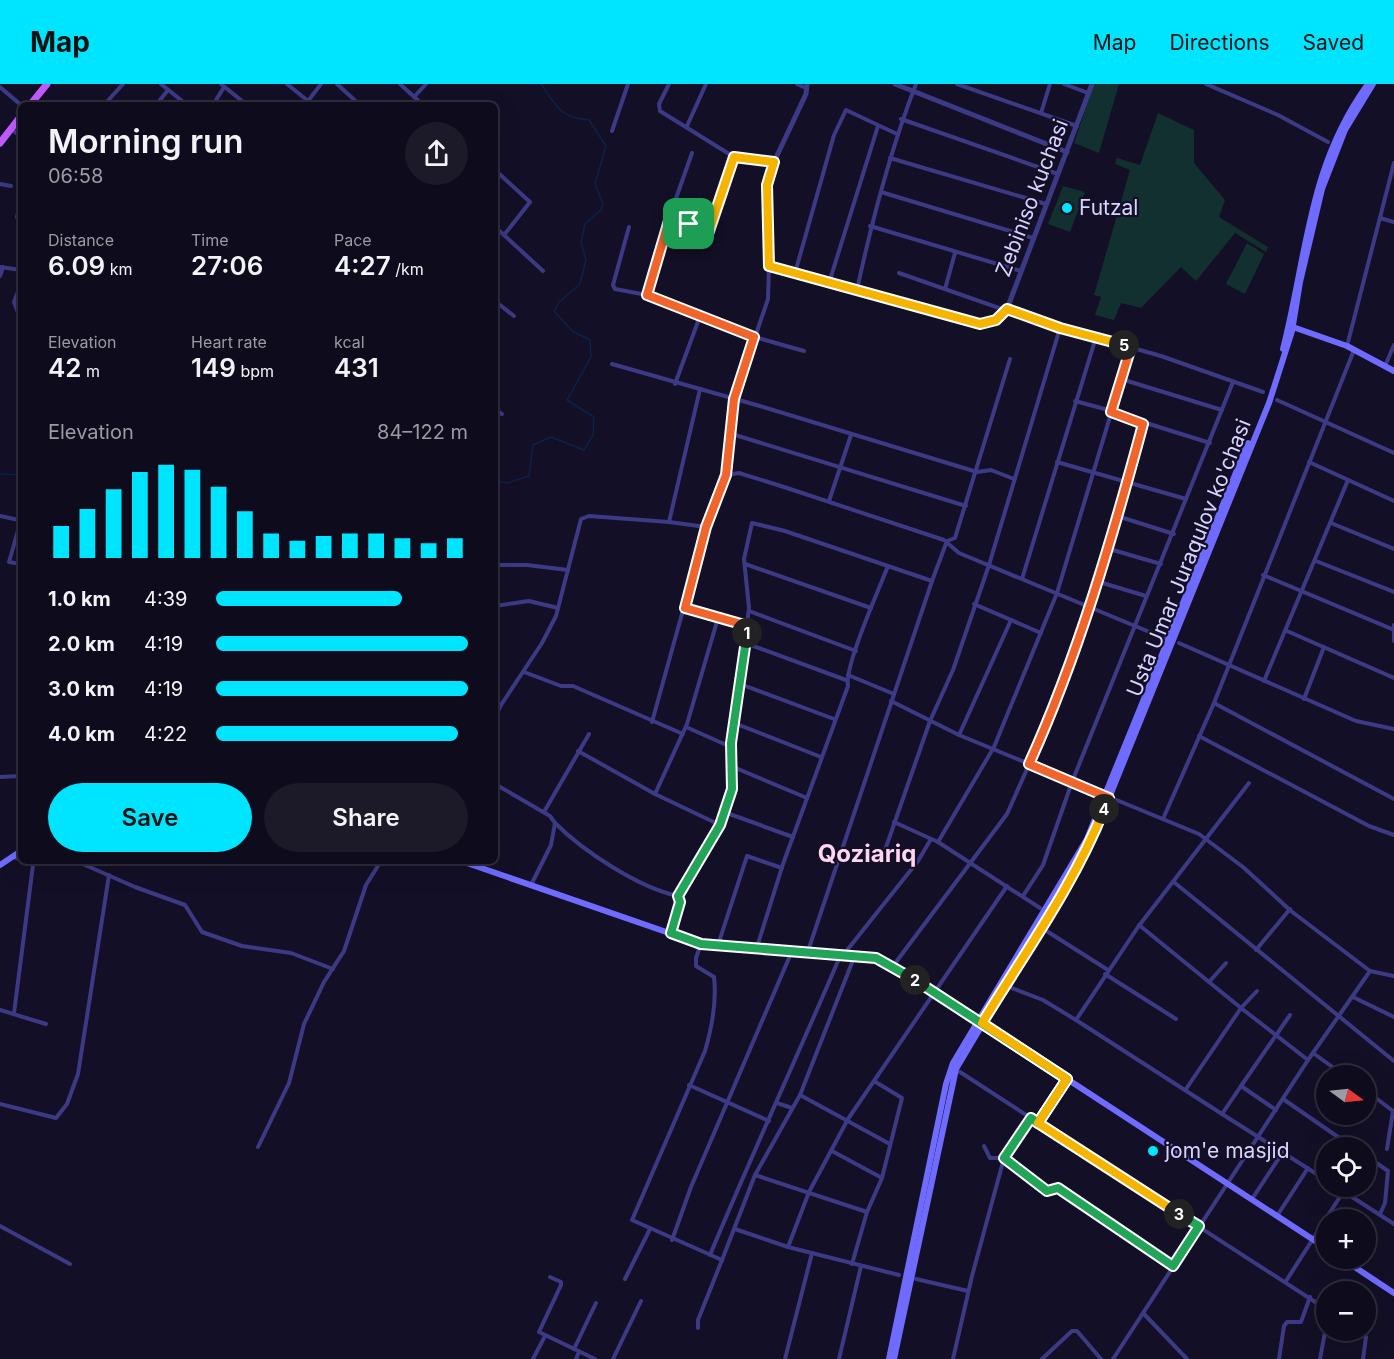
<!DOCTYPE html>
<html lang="en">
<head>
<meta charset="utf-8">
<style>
	body { margin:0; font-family:Inter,sans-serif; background:#1c1929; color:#f1f3f6; height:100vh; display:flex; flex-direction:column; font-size:22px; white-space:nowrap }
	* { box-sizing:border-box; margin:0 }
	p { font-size:20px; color:#9b9ba3 }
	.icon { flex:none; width:33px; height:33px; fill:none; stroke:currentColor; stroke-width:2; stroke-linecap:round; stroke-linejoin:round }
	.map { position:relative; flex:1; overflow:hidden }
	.side { position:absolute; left:18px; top:18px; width:480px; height:762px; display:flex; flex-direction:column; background:#0e0b1c; border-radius:9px; box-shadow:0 6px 24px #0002,0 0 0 2px #2e2b3b }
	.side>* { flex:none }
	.needle { width:39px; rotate:105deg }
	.tools { position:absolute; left:1316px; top:981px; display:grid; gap:12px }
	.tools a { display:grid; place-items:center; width:60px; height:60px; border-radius:50%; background:#0e0b1c; box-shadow:0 6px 24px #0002,0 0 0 2px #2e2b3b; font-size:30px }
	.pin { position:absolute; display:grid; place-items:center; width:51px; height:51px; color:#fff; margin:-26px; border-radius:12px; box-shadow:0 3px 9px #0006 }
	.km { position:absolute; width:30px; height:30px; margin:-15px; border-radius:50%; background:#222; color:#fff; font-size:16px; line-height:30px; text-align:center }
	.round { display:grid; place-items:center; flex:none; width:63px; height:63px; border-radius:32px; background:#1c1929 }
	.overview { display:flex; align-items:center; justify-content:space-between; height:102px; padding:0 30px }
	h1 { font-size:33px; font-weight:600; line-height:45px }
	.stats { display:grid; grid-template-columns:repeat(3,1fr); gap:9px; height:102px; padding:6px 30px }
	.stats div { display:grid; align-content:center }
	.stats b { font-size:26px; font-weight:600 }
	.stats small { font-size:16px; font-weight:400 }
	.stats p { font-size:16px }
	.chart { height:168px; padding:12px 30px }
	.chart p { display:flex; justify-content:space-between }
	.chart svg { width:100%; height:108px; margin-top:6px; stroke:#00e5ff; stroke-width:6 }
	.primary-button { display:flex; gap:12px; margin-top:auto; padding:12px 30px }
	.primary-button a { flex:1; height:69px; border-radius:36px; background:#00e5ff; color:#111; font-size:24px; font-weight:600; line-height:69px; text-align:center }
	.primary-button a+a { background:#1c1929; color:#f1f3f6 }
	ul { padding:0 30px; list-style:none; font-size:20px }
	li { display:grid; grid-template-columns:96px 72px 1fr; align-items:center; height:45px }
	li i { height:15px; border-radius:8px; background:#00e5ff }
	header { display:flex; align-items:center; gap:36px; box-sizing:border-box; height:84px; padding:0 30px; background:#00e5ff; color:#111 }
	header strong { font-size:28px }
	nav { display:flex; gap:33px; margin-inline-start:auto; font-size:21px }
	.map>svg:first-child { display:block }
	.green { fill:#12302f }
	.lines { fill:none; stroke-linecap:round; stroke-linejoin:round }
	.stream { stroke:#0c2248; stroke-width:1.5 }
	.minor { stroke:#3d3a85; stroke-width:4 }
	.tertiary { stroke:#3d3a85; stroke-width:5 }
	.secondary { stroke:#6f6bff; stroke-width:6 }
	.primary { stroke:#c25bff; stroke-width:7 }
	.split-1-casing { stroke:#fff; stroke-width:12 }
	.split-2-casing { stroke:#fff; stroke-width:12 }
	.split-3-casing { stroke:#fff; stroke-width:12 }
	.split-4-casing { stroke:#fff; stroke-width:12 }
	.split-5-casing { stroke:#fff; stroke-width:12 }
	.split-6-casing { stroke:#fff; stroke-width:12 }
	.split-1 { stroke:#f0652b; stroke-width:8 }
	.split-2 { stroke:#22a559; stroke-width:8 }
	.split-3 { stroke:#22a559; stroke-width:8 }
	.split-4 { stroke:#f5b400; stroke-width:8 }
	.split-5 { stroke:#f0652b; stroke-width:8 }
	.split-6 { stroke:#f5b400; stroke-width:8 }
	.poi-dot { fill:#00e5ff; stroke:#130f26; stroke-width:2 }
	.labels { text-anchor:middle; stroke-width:4.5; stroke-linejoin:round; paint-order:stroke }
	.street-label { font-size:21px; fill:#d9d4ff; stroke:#130f26 }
	.poi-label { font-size:21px; fill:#d9d4ff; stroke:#130f26; text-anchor:start }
	.quarter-label { font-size:24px; font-weight:bold; fill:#ffd6f0; stroke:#130f26 }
</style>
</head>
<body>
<header>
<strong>Map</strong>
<nav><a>Map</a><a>Directions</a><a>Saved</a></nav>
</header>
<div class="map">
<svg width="1394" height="1275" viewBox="0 0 1394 1275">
	<rect width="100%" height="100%" fill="#130f26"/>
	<!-- green -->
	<g class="green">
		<polygon points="1094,0 1119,0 1099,69 1074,59"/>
		<polygon points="1158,29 1194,46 1194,79 1225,116 1219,133 1268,163 1266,168 1235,149 1196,197 1181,183 1141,224 1121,219 1114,236 1095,231 1101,213 1094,211 1130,86 1115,80 1117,74 1140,81"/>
		<polygon points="1063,102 1085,108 1070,148 1048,140"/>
		<polygon points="1247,159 1264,170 1245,210 1226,200"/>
	</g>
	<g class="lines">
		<!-- stream -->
		<g class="stream">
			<polyline points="0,390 21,391"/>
			<path d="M495,396l12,3 22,-7 4,-31 18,-8 33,13 9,-15 1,-18 -27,-17 24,-43 -1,-17 -18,-9 -18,-20 5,-9 21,-18 6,-24 -5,-18 4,-18 16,-14 2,-6 -8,-20 11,-38 -17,-26c-28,-2 -33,-14 -48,-36"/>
		</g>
		<!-- minor -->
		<g class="minor">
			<polyline points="161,0 187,21"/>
			<polyline points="221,0 247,21"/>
			<polyline points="287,0 313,21"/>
			<polyline points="337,0 360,21"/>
			<polyline points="400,0 423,21"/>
			<polyline points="669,0 659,20 660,27 734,73 774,78"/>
			<polyline points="797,0 806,4"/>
			<polyline points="957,0 1077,42"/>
			<polyline points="1064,0 1088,9"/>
			<polyline points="1206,0 1278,31 1328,58"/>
			<polyline points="0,3 21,21"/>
			<polyline points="414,13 426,0"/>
			<polyline points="308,17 321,0"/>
			<polyline points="104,21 123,0"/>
			<polyline points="156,21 168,6"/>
			<polyline points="213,21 224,3"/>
			<polyline points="1041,29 1050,0"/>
			<polyline points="901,35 1058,90"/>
			<polyline points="687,42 706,0"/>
			<polyline points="10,44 21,53"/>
			<polyline points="612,47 628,0"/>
			<polyline points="890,74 1046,120"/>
			<polyline points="495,86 530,118 504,151 495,143"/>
			<polyline points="0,100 11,102"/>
			<polyline points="881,108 1033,154"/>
			<polyline points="21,117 17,133 21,137"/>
			<polyline points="670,133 708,150 734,73"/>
			<polyline points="1380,134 1394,138"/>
			<polyline points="870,142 1021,187"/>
			<polyline points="629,143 613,201 615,205 647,211 730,246 804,267"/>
			<polyline points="504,151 543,187"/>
			<polyline points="0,183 21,186"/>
			<polyline points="795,189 834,51 846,26 897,50"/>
			<polyline points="899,189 1028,234 1161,272 1263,308"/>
			<polyline points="0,192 3,183"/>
			<polyline points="829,199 878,42"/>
			<polyline points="21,200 14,218 21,236"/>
			<polyline points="945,205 955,169"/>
			<path d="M857,206c15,-70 33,-139 59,-206"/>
			<polyline points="647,211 662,154 692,69"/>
			<polyline points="495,217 514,232"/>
			<polyline points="1347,262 1394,79"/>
			<polyline points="612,280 760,322 977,388 991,386 1014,395"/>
			<polyline points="1385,282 1394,261"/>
			<polyline points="1121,295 1222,326"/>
			<polyline points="675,300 700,232"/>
			<polyline points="1277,316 1394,369"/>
			<polyline points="1075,317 1112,327"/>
			<polyline points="495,326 502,330"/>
			<polyline points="1111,328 1210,359"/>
			<polyline points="732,350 966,422"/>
			<polyline points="1057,378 1186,415"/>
			<polyline points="1309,378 1394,417"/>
			<polyline points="726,391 739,389 784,403 944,456 959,469 1164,554"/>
			<polyline points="829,417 851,351"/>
			<polyline points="0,432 19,436"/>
			<polyline points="1117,432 1174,450"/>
			<polyline points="21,436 9,478 21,480"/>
			<polyline points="669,438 700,305"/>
			<polyline points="1331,439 1394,465"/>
			<polyline points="1106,464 1161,480"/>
			<polyline points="1316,477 1394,508"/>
			<polyline points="745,480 871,524"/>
			<polyline points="495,481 527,481 568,486"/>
			<polyline points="1263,491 1394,546"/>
			<polyline points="1022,495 1096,253"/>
			<polyline points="1096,497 1146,512"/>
			<polyline points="974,520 1041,549"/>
			<polyline points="495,522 529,517 558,524"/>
			<polyline points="685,524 748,542"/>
			<polyline points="749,527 856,567"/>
			<polyline points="1394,541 1394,557"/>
			<polyline points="1287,547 1394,594"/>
			<polyline points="745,559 846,596"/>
			<polyline points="1179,559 1356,637 1394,645"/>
			<polyline points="524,588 561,602 573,602 683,650"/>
			<polyline points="848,591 894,610"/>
			<polyline points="1264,597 1348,396"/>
			<polyline points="740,600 834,635"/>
			<polyline points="1304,615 1324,563"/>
			<polyline points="891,617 959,651 1199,750 1243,783 1291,827 1370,887 1394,892"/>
			<polyline points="1214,619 1394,715"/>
			<polyline points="495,620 501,621 495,633"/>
			<polyline points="501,621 542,559 556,532 581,435 589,432 669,438 706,443"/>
			<polyline points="652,638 706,443 726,391 734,315 768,215 769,182"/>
			<polyline points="734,639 821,673"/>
			<polyline points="686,643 731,663"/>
			<polyline points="959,651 1011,536"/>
			<polyline points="1199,652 1369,742 1394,751"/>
			<polyline points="578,667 655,710 720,741"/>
			<polyline points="731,682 807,714"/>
			<polyline points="0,693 21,692"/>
			<polyline points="495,700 550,732 555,739 551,761 531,801"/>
			<polyline points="655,710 687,640 718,534"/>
			<polyline points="544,728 589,650"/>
			<polyline points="724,728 793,753"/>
			<polyline points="1163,735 1214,619 1354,266"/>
			<polyline points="894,738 938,758 1040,824"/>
			<path d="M555,739c28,28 84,65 123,73"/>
			<polyline points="938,758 994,663 1057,509 1131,263"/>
			<polyline points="884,769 930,637 953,586 989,481 1060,244"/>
			<polyline points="14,773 21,776"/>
			<polyline points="76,777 135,803 185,821 202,848 242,862 291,869 333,885"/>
			<polyline points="1175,799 1394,977"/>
			<polyline points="1023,812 1043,781 1072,698 1233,298"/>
			<polyline points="1139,841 1241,924 1257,907"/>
			<polyline points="1045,846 1108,886"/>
			<polyline points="671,849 680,818 678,812 720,741 733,705 731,659 749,524 744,475 752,439 785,447 932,497"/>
			<path d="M701,860l-5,14v8l18,11c3,25 -2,50 -9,74l-73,169 90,40 33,-85 45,-80 55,-140"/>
			<polyline points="718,861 747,772 782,784"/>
			<path d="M757,863l26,-83 65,-178c-4,-19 31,-97 40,-120"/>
			<polyline points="1256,866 1290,825"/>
			<polyline points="808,867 932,497 947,457 955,454 1010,275"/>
			<polyline points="844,870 918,777 931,755"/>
			<polyline points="893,882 1007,730 1055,622 1059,603 1088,528 1143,340"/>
			<polyline points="1105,890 1176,935"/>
			<polyline points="1209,898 1226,879"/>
			<polyline points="1009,903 1043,916 1076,936"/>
			<polyline points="1353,913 1394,933"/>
			<polyline points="0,926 46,940"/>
			<polyline points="14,929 33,781 24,777"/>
			<polyline points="1313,969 1345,992"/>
			<polyline points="960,988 1326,1225"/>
			<polyline points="689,1001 769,1037"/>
			<polyline points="1241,1002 1222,1030 1326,1096"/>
			<polyline points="1186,1005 1241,924 1308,976"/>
			<polyline points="1365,1006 1393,1027 1387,1065"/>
			<polyline points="800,1011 888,1059"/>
			<polyline points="1283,1015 1354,1064"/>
			<polyline points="777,1019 792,1024"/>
			<polyline points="0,1020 56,1034 67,1020 78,990 109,791"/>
			<polyline points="1276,1026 1241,1002 1290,931"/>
			<polyline points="1222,1030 1076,936 1138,843 1249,699"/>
			<polyline points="1031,1034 1004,1074 1047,1107 1058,1104 1173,1182"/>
			<polyline points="1038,1039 1066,995"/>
			<polyline points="258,1063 289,999 304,940 324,898 344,867 366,801 381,777"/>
			<polyline points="832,1067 882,1094"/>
			<polyline points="1365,1071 1388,1087 1385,1119 1380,1130"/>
			<polyline points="755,1091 867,1128"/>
			<polyline points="1335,1102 1394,1140"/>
			<polyline points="1252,1115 1283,1068"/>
			<polyline points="1277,1132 1308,1084"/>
			<polyline points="0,1142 70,1180"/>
			<polyline points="735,1145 788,1163 899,1191"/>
			<polyline points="672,1156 691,1103 792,867"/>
			<polyline points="788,1163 809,1108 848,1035 1007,802"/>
			<path d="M710,1171c42,-101 88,-200 131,-301"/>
			<polyline points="852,1180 867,1128 882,1094 902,1014 874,997"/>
			<polyline points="550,1193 561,1198 561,1201 539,1248 595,1275"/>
			<polyline points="625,1195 650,1145"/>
			<polyline points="916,1195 968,1207"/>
			<polyline points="1286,1197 1343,1108"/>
			<polyline points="1143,1229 1187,1275"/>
			<polyline points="698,1244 698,1236 722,1176"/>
			<polyline points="1356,1246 1366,1253 1363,1275"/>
			<polyline points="574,1265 596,1219"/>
			<polyline points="533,1275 545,1252"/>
			<polyline points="576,1275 579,1268"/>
			<polyline points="613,1275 641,1217"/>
			<polyline points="785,1275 812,1169"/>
			<polyline points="839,1275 861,1182"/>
			<polyline points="953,1275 972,1192 1004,1074 990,1074 984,1062"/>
			<polyline points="1042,1275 1072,1247 1077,1247 1101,1275"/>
			<polyline points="1113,1275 1308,976 1370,887"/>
			<polyline points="1279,1275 1284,1242 1287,1238 1301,1238 1310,1213"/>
			<polyline points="1320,1275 1326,1243"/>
		</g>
		<!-- tertiary -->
		<g class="tertiary">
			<polyline points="807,0 806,10 774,78 767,101 769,182 980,240 997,236 1007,225 1092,0"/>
			<polyline points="895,0 1067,68"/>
		</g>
		<!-- secondary -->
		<g class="secondary">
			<polyline points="1290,242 1347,262 1394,287"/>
			<path d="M1283,265c24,-93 25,-183 85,-265"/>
			<polyline points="461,777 701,860 876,874 969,931 1326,1164"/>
			<polyline points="0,781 21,767"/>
			<polyline points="1341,1174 1394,1209"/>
			<polyline points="889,1275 946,1000 953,979 1087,755 1248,359"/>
			<polyline points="894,1275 956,985 1092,756 1269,319 1292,247 1300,198 1322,105 1345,46 1373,0"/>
		</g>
		<!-- primary -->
		<g class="primary">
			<polyline points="30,21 47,0"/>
			<polyline points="0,59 21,32"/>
		</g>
	</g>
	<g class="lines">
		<!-- split-1 casing -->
		<g class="split-1-casing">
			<polyline id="split-1" points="689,140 670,133 647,211 754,253 734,315 726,391 706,443 685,524 748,542 747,549"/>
		</g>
		<!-- split-2 casing -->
		<g class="split-2-casing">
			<polyline id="split-2" points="747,549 731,659 732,705 720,741 678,812 680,818 671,849 701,860 876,874 915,896"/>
		</g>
		<!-- split-3 casing -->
		<g class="split-3-casing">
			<polyline id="split-3" points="915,896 1067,995 1038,1039 1031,1034 1004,1074 1047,1107 1058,1104 1173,1182 1199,1142 1179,1130"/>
		</g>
		<!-- split-4 casing -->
		<g class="split-4-casing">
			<path id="split-4" d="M1104,725c-30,76 -80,145 -122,214l85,56 -29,44 141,91"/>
		</g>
		<!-- split-5 casing -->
		<g class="split-5-casing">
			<path id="split-5" d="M1104,725l5,-11 -80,-34c49,-108 83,-225 114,-340l-32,-12 20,-65 -7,-2"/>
		</g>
		<!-- split-6 casing -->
		<g class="split-6-casing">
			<polyline id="split-6" points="689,140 708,150 734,73 774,78 767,101 769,182 980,240 996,236 1007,225 1060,244 1124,261"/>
		</g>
		<!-- split-1 -->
		<use href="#split-1" class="split-1"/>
		<!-- split-2 -->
		<use href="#split-2" class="split-2"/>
		<!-- split-3 -->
		<use href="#split-3" class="split-3"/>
		<!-- split-4 -->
		<use href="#split-4" class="split-4"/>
		<!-- split-5 -->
		<use href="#split-5" class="split-5"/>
		<!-- split-6 -->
		<use href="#split-6" class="split-6"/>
	</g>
	<!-- markers -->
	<g class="poi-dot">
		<circle cx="1067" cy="124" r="6"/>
		<circle cx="1153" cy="1067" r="6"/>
	</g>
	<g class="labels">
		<!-- street labels -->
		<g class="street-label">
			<text transform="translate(1032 114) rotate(-69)" y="7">Zebiniso kuchasi</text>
			<text transform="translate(1189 474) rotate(-68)" y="7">Usta Umar Juraqulov ko'chasi</text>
		</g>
		<!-- poi labels -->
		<g class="poi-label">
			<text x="1079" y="131">Futzal</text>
			<text x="1165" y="1074">jom'e masjid</text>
		</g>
		<!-- quarter labels -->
		<g class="quarter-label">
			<text x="867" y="778">Qoziariq</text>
		</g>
	</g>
</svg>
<div class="tools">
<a><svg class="needle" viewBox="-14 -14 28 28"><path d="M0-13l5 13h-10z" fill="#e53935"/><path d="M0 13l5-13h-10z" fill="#9b9ba3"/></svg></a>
<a><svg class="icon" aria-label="locate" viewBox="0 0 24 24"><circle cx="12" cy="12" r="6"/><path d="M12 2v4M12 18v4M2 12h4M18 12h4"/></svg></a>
<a>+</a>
<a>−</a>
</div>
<div class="pin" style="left:689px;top:140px;background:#1e9e55"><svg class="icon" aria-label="arrive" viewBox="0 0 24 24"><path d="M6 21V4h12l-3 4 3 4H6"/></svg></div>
<b class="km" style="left:747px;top:549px">1</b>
<b class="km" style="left:915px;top:896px">2</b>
<b class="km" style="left:1179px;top:1130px">3</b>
<b class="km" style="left:1104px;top:725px">4</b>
<b class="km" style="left:1124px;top:261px">5</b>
<section class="side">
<div class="overview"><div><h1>Morning run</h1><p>06:58</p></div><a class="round"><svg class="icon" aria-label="share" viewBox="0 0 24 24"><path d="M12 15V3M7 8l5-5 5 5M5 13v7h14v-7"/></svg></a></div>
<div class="stats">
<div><p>Distance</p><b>6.09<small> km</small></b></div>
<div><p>Time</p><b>27:06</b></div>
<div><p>Pace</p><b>4:27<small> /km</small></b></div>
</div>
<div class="stats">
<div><p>Elevation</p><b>42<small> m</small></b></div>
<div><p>Heart rate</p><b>149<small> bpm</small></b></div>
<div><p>kcal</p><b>431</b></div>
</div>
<div class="chart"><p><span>Elevation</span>84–122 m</p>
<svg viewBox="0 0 160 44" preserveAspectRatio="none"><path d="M5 44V31M15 44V24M25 44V16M35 44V9M45 44V6M55 44V8M65 44V15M75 44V25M85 44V34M95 44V37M105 44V35M115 44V34M125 44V34M135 44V36M145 44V38M155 44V36"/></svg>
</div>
<ul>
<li><b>1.0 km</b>4:39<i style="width:74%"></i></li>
<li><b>2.0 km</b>4:19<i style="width:100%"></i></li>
<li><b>3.0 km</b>4:19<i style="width:100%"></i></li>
<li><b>4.0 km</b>4:22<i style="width:96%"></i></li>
</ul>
<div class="primary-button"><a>Save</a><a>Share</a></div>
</section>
</div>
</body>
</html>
